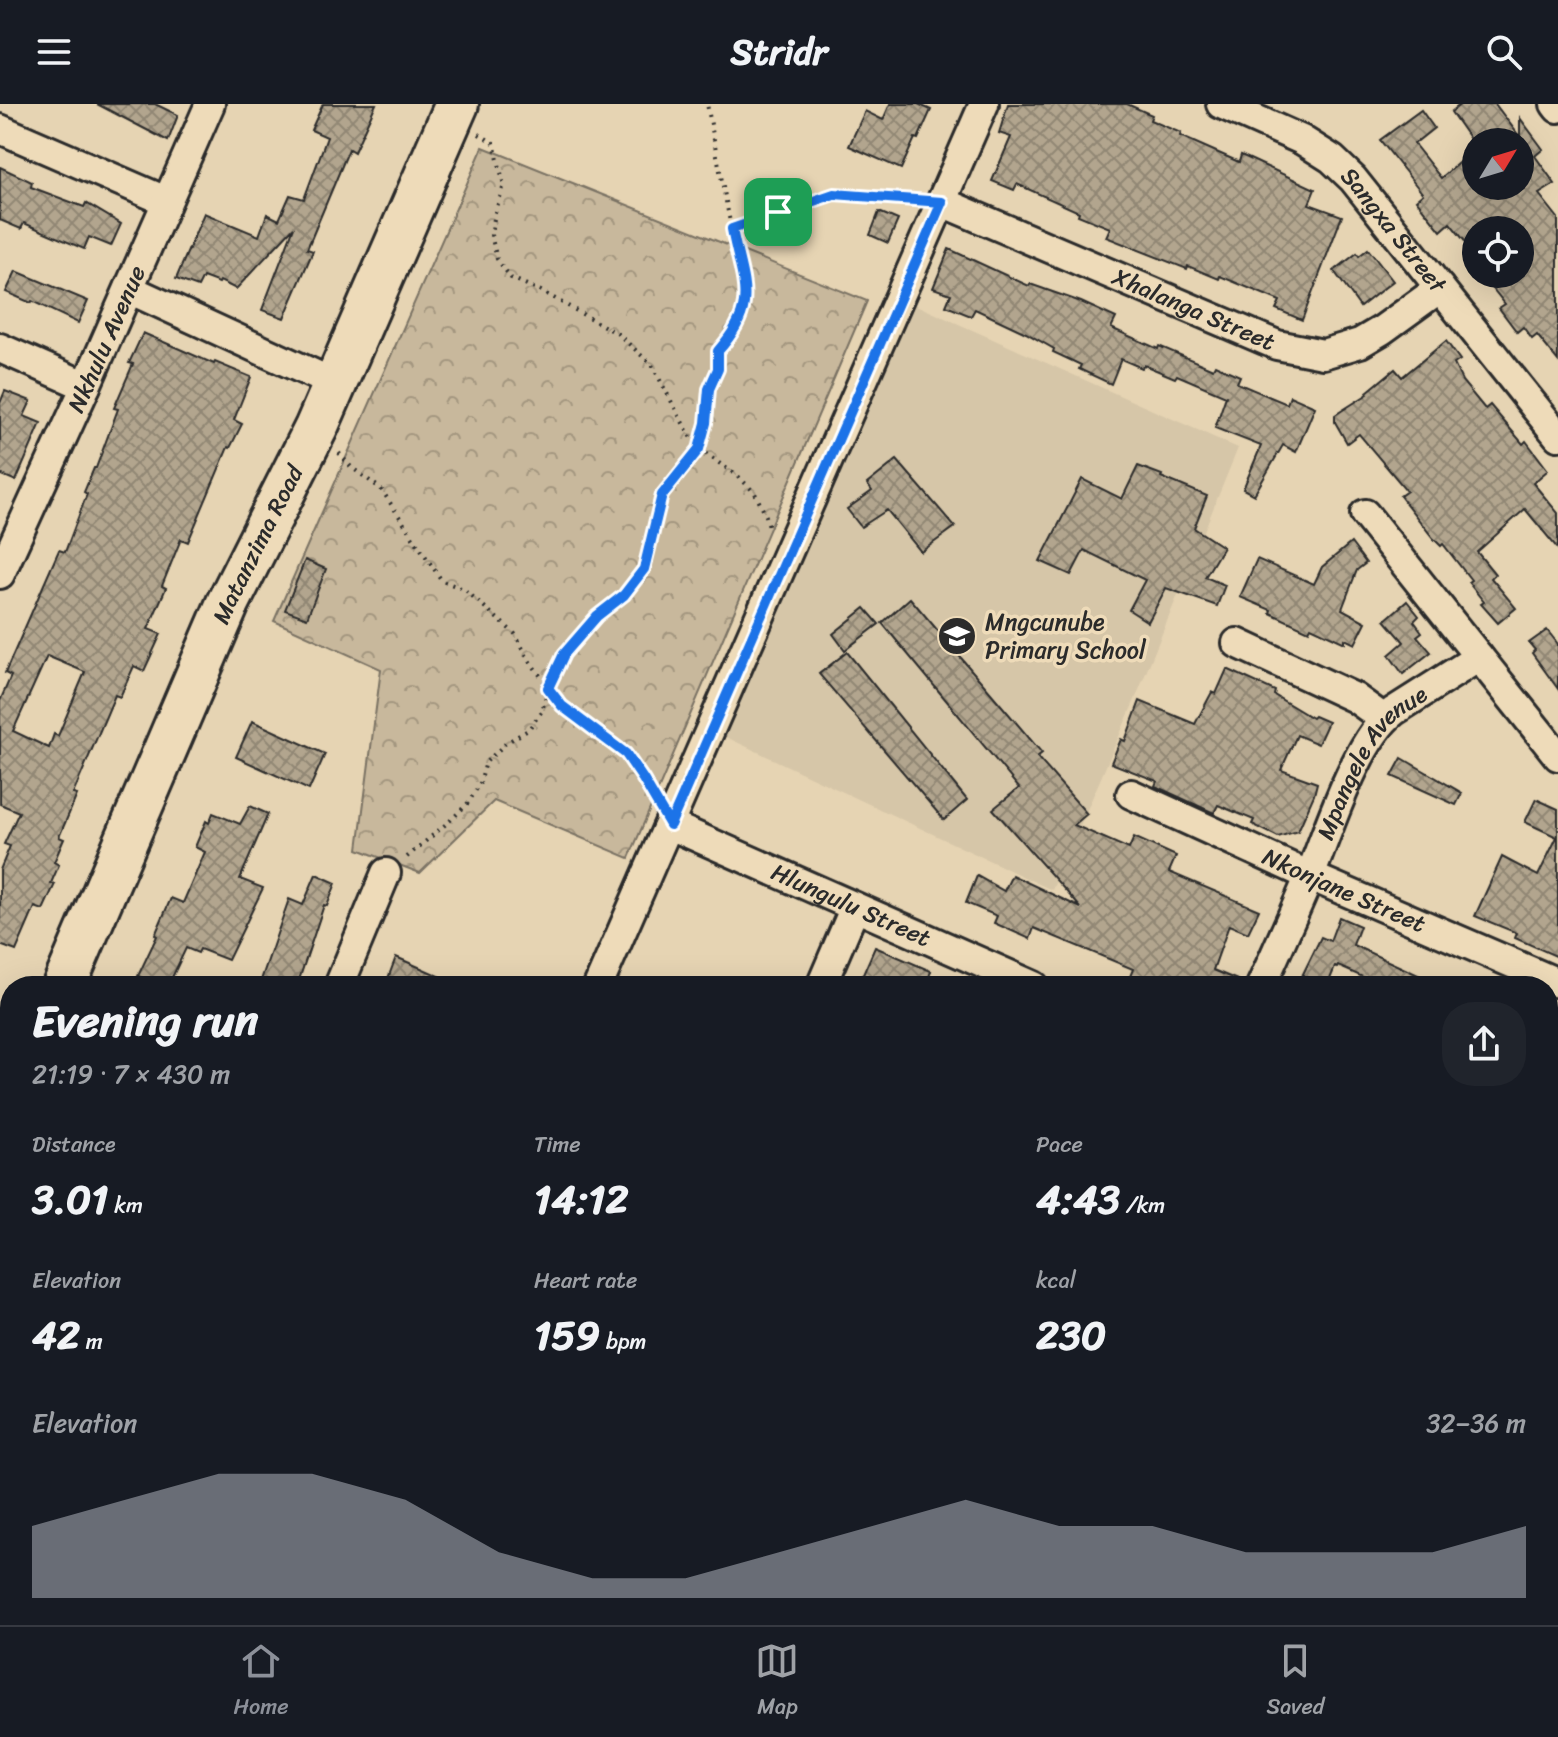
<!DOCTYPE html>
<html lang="en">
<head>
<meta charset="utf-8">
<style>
	body { margin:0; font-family:Sriracha,sans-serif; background:#20242c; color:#f1f3f6; height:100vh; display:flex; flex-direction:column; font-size:30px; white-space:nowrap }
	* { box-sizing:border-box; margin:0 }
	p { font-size:26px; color:#9ea1a6 }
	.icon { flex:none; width:44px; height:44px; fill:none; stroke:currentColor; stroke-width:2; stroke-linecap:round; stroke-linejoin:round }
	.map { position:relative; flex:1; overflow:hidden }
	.sheet { position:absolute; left:0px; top:872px; width:1558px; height:650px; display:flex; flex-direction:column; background:#171b24; border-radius:32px 32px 0 0; box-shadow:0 8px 32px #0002 }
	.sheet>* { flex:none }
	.needle { width:52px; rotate:52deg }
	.fabs { position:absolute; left:1462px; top:24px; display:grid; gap:16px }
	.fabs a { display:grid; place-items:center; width:72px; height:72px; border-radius:50%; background:#171b24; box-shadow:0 8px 32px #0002; font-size:40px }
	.pin { position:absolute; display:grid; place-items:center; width:68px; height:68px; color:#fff; margin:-34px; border-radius:16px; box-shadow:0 4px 12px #0006 }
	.round { display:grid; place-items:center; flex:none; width:84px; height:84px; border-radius:32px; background:#20242c }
	.head { display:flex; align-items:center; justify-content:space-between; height:136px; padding:0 32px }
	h1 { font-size:44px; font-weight:700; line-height:60px }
	.figures { display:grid; grid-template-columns:repeat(3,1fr); gap:12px; height:136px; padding:8px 32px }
	.figures div { display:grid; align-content:center }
	.figures b { font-size:40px; font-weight:700 }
	.figures small { font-size:22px; font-weight:400 }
	.figures p { font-size:22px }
	.chart { height:224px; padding:16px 32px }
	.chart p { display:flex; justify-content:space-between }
	.chart svg { width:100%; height:144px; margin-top:8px; fill:#8c9099; opacity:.7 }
	header { display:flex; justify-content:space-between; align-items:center; height:104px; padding:0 32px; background:#171b24; font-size:36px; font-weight:700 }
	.tab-bar { display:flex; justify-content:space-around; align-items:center; height:112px; border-top:2px solid #363941; background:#171b24; font-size:22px; color:#9ea1a6 }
	.tab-bar a { display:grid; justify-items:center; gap:4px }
	.tab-bar .current { color:#8c9099 }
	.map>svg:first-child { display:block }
	.built { fill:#d6c6a8 }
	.forest { fill:url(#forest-crowns); stroke:#7a7264; stroke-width:2 }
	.building { fill:url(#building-cross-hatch); stroke:#2b2b2b; stroke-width:2; fill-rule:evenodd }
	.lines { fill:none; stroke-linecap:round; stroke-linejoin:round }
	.street-casing { stroke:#2b2b2b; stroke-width:34 }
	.secondary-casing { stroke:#2b2b2b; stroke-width:48 }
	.path { stroke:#2b2b2b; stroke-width:4; stroke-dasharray:2 6; stroke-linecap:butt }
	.street { stroke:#eedbb9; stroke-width:28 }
	.secondary { stroke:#eedbb9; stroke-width:42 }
	.route-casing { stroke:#fff; stroke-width:16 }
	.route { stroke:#1a73e8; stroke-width:10 }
	.labels { text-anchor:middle; stroke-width:7; stroke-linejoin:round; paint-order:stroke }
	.street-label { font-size:24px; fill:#2b2b2b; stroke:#eedbb9 }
	.poi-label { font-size:24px; fill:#2b2b2b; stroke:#eedbb9; text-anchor:start }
</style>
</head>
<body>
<header><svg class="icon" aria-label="menu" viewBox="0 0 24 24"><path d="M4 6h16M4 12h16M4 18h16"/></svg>Stridr<svg class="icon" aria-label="search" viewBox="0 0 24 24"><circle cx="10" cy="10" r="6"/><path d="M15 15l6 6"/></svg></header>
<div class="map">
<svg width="1558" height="1521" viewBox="0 0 1558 1521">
	<defs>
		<pattern id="forest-crowns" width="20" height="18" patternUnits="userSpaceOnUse" patternTransform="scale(2)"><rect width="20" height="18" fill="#c8b89c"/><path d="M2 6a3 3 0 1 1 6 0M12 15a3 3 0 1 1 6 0" fill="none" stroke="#a3967f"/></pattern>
		<pattern id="building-cross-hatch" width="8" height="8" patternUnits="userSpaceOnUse" patternTransform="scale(2)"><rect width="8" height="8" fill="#b2a58e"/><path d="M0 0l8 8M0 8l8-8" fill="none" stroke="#918774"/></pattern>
	</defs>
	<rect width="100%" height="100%" fill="#e6d4b3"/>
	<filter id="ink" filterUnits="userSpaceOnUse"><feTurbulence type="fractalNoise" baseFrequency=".0125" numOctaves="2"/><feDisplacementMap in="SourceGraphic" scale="16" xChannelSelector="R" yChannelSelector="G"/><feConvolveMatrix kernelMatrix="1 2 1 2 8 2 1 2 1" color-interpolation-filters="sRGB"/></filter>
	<g filter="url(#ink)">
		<!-- built -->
		<polygon class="built" points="900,194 1238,344 1134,598 1052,786 711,626"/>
		<!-- forest -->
		<polygon class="forest" points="483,43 867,197 629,754 494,697 420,769 358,745 381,565 274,517"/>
		<!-- building -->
		<g class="building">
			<polygon points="97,0 155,0 178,11 168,37"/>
			<polygon points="323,0 376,0 354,48 349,45 307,145 313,147 284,214 262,206 294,123 236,185 220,177 219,179 203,173 198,183 176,175 204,109 259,132 267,110 279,116 290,91 304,95 327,33 311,26"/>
			<polygon points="890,0 918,0 931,6 918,35 915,34 901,65 849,42 865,7 883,16"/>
			<polygon points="1008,0 1127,0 1152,11 1150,16 1181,29 1180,32 1239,58 1241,51 1315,85 1309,100 1342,112 1302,216 1276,205 1280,197 1220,172 1219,175 1188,162 1187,165 1106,133 1110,124 1078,111 1079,108 1017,80 1014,86 992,77 1011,33 999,29"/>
			<polygon points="1461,0 1495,0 1520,33 1520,14 1543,45 1535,52 1555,80 1539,90 1558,114 1558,257 1537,231 1532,235 1523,223 1517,228 1499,204 1505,200 1481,170 1520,170 1520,126 1476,126 1476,151 1450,119 1441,127 1416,96 1423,90 1380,36 1421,6 1434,24 1414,40 1441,74 1464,54 1476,67 1476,82 1520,82 1520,38 1472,38 1451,8"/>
			<polygon points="0,63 32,78 31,83 84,103 86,99 121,120 111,142 89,133 84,145 24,119 21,125 0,116"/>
			<polygon points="879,108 898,116 888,139 870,131"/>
			<polygon points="949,145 1029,182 1030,180 1081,198 1116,214 1111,224 1158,245 1159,242 1213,265 1215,261 1240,272 1237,279 1287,300 1290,292 1315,303 1296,348 1283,341 1254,391 1243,385 1261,342 1215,324 1226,292 1177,271 1175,274 1144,261 1142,264 1121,255 1111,280 1079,265 1081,261 1053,248 1054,245 1026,229 975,205 971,212 946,202 951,190 933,184"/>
			<polygon points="1368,145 1393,177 1360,203 1334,167 1357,149 1359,152"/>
			<polygon points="16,167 88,197 78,219 32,197 31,199 6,188"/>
			<path d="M143,229l71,31 1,-2 36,15 -17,43 8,4 -12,24 -2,-1 -40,95 -7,-3 -19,47 4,2 -18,41 13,5 -17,37 -10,-5 -14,31 -5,-2 -42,99 4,1 -18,42 5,2 -10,23 5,3 -8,18 4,1 -12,26 -8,-3 -19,44 -16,-6v-75l10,-24 -6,-2 15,-32 -19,-8v-103l11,-25 -6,-3 54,-123 6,2 22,-58 -3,-2 10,-24h2l22,-59 -4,-1 19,-44 -4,-1zM47,552l38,16 -27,64 -4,-2 -5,14 -36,-17z"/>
			<polygon points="1446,237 1460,256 1454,260 1462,277 1485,305 1490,301 1523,340 1526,337 1548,366 1533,379 1558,409 1558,445 1525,405 1477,448 1495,470 1491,474 1516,504 1498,519 1481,500 1484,498 1468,478 1471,476 1443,440 1441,442 1433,434 1400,392 1407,387 1359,330 1347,339 1335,318 1335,311 1368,290 1367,288 1395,265 1402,273"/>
			<polygon points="5,287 31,297 24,312 41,319 16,377 0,370 0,299"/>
			<polygon points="897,356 955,423 921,448 887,406 861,423 847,405 872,387 867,380"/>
			<polygon points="1138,362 1162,371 1161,373 1207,392 1194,424 1223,443 1205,473 1225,481 1217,502 1166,484 1148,518 1129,506 1145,476 1084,446 1071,471 1040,457 1082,375 1122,395"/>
			<polygon points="1351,439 1366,459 1357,466 1342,505 1366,518 1355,540 1345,535 1345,539 1311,523 1309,527 1270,509 1271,506 1240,493 1257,455 1314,480 1322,463"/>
			<polygon points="305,456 326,465 307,514 285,506"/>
			<polygon points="910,494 1042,649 1037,653 1087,710 1074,721 1129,745 1134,733 1176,752 1169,768 1259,806 1248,829 1229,821 1213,866 1245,879 1244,882 1146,882 1129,875 1133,865 1034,824 1030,835 994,819 997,812 966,799 977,772 1004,787 1012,771 1081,804 993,705 1019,684 882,519"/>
			<polygon points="1407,497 1419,512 1414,517 1422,528 1417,532 1431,548 1403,570 1389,551 1404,538 1385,516"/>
			<polygon points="865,504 879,520 845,546 833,530"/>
			<polygon points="1547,526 1558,540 1558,585 1532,549 1535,546 1529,539"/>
			<polygon points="847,548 967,696 944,716 819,570"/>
			<polygon points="1227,565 1275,587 1274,591 1312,614 1314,612 1328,618 1318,640 1297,631 1281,666 1317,679 1314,691 1298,727 1278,733 1252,720 1254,716 1218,701 1214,709 1155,682 1157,677 1111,659 1121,635 1125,637 1140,597 1195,620 1212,588 1216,590"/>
			<polygon points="252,617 325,650 309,686 236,653"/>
			<polygon points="1402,654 1462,689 1456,701 1392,672"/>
			<polygon points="1536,695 1558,705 1558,853 1515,834 1517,829 1475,812 1502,753 1538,772 1557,733 1525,718"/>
			<polygon points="250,702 268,710 240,775 263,784 228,856 200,845 198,849 186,844 168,882 159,882 138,872 157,832 155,831 171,794 183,799 205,748 195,743 206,717 209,719 213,709 240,720"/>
			<polygon points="316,770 336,779 327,802 324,801 297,882 259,882 289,795 303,801"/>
			<polygon points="1339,813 1360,822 1353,841 1442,882 1383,882 1338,862 1337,864 1335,863 1328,880 1302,872 1321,833 1330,837"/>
			<polygon points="875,843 931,867 926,882 858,882"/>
			<polygon points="396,853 462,882 399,882 387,877"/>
		</g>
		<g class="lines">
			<!-- street casing -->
			<g class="street-casing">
				<g id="street">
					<path id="s1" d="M1221,0l81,36 30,19 21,20 205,257"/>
					<polyline points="1555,0 1558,4"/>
					<polyline points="0,25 166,97"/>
					<path id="s2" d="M942,98l335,143 46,9 37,-11 22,-13 58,-42"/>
					<polyline points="129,185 335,280"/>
					<polyline points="0,244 86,282"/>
					<polyline points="1365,410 1558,652"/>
					<path id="s3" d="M0,470l86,-188 124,-282"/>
					<polyline points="1237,539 1355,594 1384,615"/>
					<path id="s4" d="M1131,690l179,82 248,107"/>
					<path id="s5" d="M670,721l364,161"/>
					<polyline points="339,882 386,769"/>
					<polyline points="598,882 984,0"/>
					<polyline points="821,882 855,803"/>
					<path id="s6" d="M1261,882c17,-38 34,-75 50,-113 18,-44 46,-134 83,-162l85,-54"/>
					<polyline points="1548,1101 1558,1105"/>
					<polyline points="1548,1320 1558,1324"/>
					<polyline points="1486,1512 1507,1521"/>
					<polyline points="82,1521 82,1512"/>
					<polyline points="322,1521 326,1512"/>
					<polyline points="544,1521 548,1512"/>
					<polyline points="768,1521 772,1512"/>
					<polyline points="987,1521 991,1512"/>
					<polyline points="1203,1521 1207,1512"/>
				</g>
			</g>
			<!-- secondary casing -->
			<g class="secondary-casing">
				<g id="secondary">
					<path id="s7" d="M64,882l164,-383 88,-175 141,-324"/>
					<polyline points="0,1033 10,1010"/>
				</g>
			</g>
			<!-- path -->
			<g class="path">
				<polyline points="479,30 494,39 504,81 495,109 491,131 497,155 511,174 541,187 618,230 652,261 685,323 699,345 739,373 755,389 766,412 770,426"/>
				<polyline points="732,125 834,90 916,96"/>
				<polyline points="339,349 351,363 381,385 442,477 464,485 515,530 529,556 562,602 626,650 652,690"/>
				<path d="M407,753l45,-38 17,-17 11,-19 6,-21 20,-19 22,-13 14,-19 6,-23 16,-34 33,-38 27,-21 20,-26 18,-74 37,-46 7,-26 3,-34 9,-20v-18c31,-34 32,-50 19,-93l-30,-154"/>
			</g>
			<!-- street -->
			<use href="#street" class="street"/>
			<!-- secondary -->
			<use href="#secondary" class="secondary"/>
		</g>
	</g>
	<g class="lines" filter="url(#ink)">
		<!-- route casing -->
		<g class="route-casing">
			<path id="route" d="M834,90l108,8 -272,623 -27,-46 -17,-25 -64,-48 -14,-18 16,-34 33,-38 27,-21 20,-26 18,-74 37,-46 7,-26 3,-34 9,-20v-18c42,-47 24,-68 14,-122z"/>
		</g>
		<!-- route -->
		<use href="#route" class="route"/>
	</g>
	<!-- icons -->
	<defs>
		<g id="school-disc" transform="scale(2)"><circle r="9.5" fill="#2b2b2b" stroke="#eedbb9"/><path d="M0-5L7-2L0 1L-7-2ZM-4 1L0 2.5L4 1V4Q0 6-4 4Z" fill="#fff"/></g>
	</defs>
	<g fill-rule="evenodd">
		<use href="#school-disc" x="957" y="532"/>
	</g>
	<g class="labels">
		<!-- street labels -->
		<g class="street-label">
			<text dy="8" stroke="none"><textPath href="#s1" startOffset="218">Sangxa Street</textPath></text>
			<text dy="8" stroke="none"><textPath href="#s2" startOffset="274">Xhalanga Street</textPath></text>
			<text dy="8" stroke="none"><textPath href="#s3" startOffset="258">Nkhulu Avenue</textPath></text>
			<text dy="8" stroke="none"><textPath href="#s7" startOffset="482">Matanzima Road</textPath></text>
			<text dy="8" stroke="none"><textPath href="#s6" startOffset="252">Mpangele Avenue</textPath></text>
			<text dy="8" stroke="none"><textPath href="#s4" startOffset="234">Nkonjane Street</textPath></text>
			<text dy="8" stroke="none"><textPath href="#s5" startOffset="198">Hlungulu Street</textPath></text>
		</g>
		<!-- poi labels -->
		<g class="poi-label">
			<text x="985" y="526">Mngcunube<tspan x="985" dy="28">Primary School</tspan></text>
		</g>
	</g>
</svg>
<div class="fabs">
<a><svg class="needle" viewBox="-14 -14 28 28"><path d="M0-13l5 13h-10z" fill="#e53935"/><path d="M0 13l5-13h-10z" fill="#9ea1a6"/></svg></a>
<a><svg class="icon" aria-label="locate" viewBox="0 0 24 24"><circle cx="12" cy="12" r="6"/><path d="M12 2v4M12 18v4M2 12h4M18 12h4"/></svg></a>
</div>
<div class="pin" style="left:778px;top:108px;background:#1e9e55"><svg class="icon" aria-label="arrive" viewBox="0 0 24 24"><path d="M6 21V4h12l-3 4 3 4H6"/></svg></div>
<section class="sheet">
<div class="head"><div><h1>Evening run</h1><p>21:19 · 7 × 430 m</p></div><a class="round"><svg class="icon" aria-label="share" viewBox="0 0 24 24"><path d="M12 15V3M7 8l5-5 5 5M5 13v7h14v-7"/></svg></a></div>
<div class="figures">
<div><p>Distance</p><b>3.01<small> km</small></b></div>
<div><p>Time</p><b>14:12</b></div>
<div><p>Pace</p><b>4:43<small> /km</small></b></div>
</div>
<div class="figures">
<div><p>Elevation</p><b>42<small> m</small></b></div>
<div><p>Heart rate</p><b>159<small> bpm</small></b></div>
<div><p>kcal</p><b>230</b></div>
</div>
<div class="chart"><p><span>Elevation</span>32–36 m</p>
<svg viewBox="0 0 160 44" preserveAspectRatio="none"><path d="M0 44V22L10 14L20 6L30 6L40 14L50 30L60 38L70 38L80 30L90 22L100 14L110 22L120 22L130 30L140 30L150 30L160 22V44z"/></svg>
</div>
</section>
</div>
<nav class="tab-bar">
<a class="current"><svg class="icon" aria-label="home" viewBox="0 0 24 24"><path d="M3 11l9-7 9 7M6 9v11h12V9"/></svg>Home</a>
<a><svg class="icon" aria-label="map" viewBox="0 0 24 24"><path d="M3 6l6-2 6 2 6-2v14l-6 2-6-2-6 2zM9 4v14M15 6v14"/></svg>Map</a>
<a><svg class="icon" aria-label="saved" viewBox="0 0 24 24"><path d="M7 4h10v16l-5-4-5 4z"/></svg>Saved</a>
</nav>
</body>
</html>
